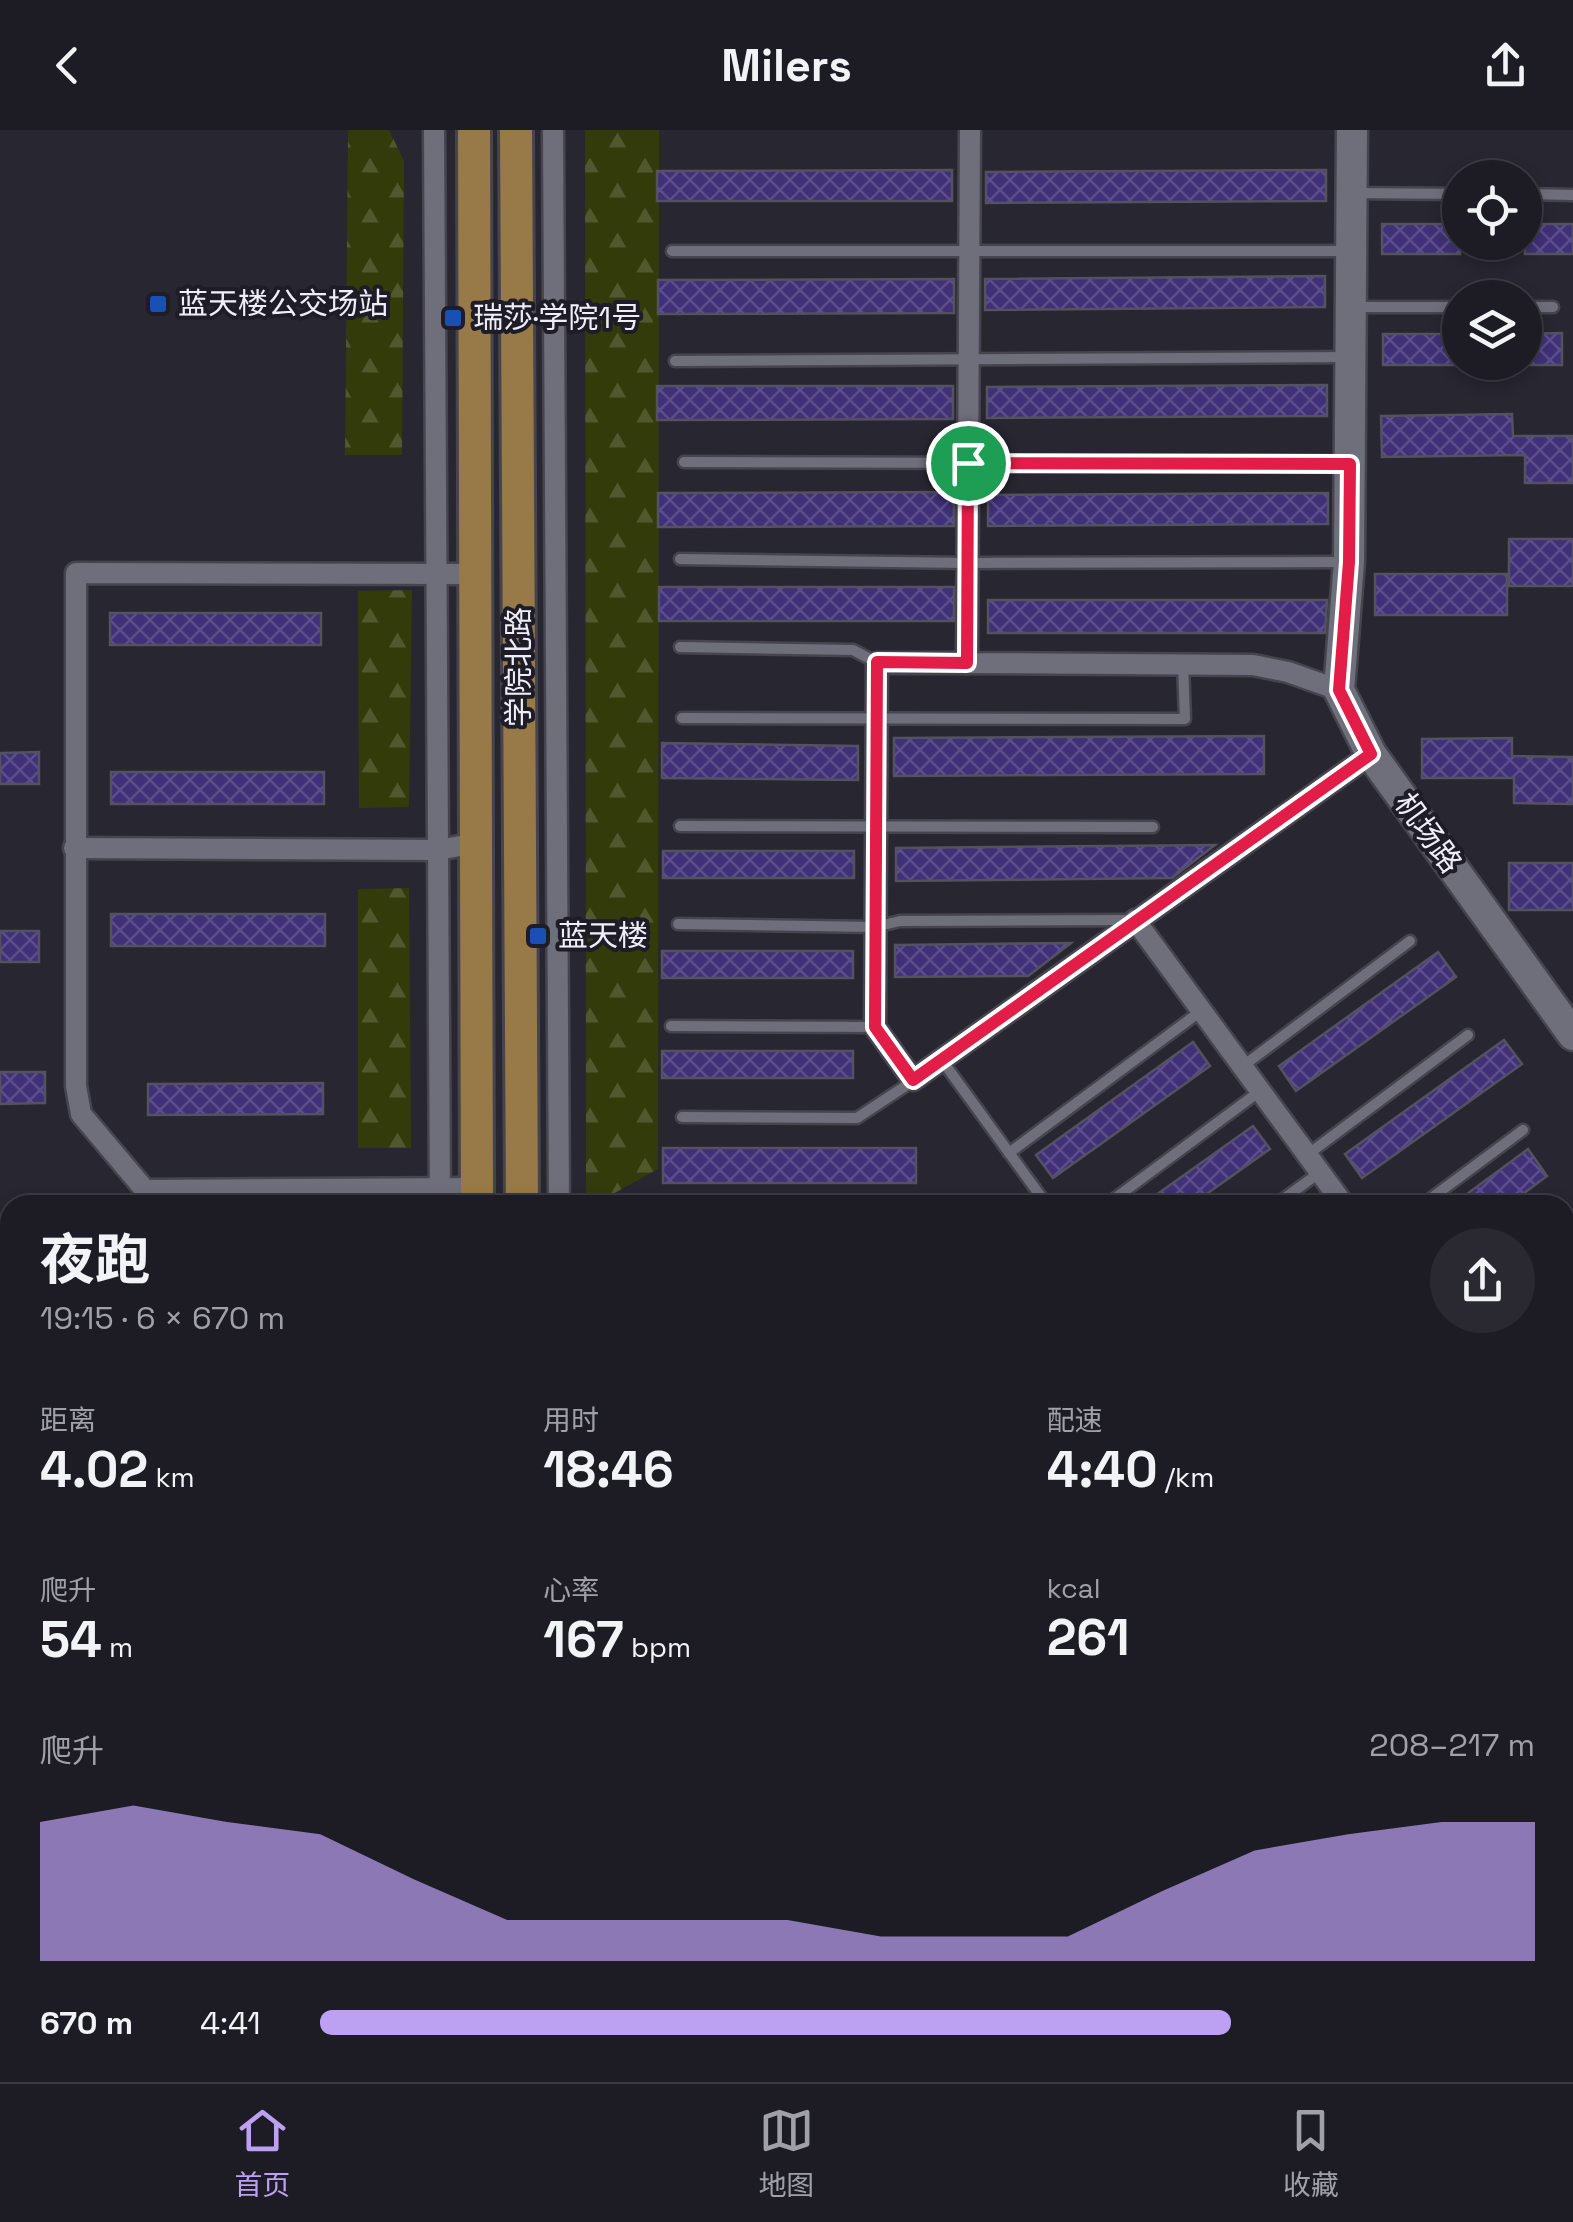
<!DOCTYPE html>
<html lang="zh">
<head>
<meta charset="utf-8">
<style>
	body { margin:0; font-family:"Space Grotesk","Noto Sans SC",sans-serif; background:#2a2932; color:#f1f3f6; height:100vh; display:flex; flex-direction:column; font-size:38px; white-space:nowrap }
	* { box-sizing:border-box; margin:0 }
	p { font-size:32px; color:#a0a1a7 }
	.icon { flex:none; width:55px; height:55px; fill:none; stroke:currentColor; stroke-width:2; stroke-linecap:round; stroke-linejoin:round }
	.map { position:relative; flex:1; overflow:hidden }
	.details { position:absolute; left:0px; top:1065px; width:1575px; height:888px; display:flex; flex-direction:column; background:#1d1c25; border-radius:30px 30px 0 0; box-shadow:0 5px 15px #0003,0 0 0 2px #3b3a42 }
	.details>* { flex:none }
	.fabs { position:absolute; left:1442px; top:30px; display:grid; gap:20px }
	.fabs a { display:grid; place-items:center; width:100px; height:100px; border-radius:50%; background:#1d1c25; box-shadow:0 5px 15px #0003,0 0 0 2px #3b3a42; font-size:50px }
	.pin { position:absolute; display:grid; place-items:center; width:85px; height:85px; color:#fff; margin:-42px; border:5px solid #fff; border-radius:50%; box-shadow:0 2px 10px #0007 }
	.round { display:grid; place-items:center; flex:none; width:105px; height:105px; border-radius:52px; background:#2a2932 }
	.summary { display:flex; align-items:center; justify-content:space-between; height:170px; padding:0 40px }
	h1 { font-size:55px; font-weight:700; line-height:75px }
	.metrics { display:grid; grid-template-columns:repeat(3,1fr); gap:15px; height:170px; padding:10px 40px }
	.metrics div { display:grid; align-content:center }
	.metrics b { font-size:50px; font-weight:700 }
	.metrics small { font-size:28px; font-weight:400 }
	.metrics p { font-size:28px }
	.chart { height:280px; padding:20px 40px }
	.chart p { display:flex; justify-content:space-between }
	.chart svg { width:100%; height:180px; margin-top:10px; fill:#bca0f2; opacity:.7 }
	ul { padding:0 40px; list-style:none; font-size:32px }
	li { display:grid; grid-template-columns:160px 120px 1fr; align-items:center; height:75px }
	li i { height:25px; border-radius:12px; background:#bca0f2 }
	header { display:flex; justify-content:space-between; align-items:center; height:130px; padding:0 40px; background:#1d1c25; font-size:45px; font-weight:700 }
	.dock { display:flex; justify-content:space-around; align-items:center; height:140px; border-top:2px solid #3b3a42; background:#1d1c25; font-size:28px; color:#a0a1a7 }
	.dock a { display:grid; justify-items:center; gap:5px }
	.dock .current { color:#bca0f2 }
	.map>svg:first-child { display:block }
	.green { fill:#333b0a }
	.forest { fill:url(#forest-firs) }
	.building { fill:url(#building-cross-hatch); stroke:#53525e; stroke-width:2.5 }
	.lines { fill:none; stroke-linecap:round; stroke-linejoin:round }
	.lane-casing { stroke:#46454e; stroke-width:15 }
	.street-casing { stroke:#46454e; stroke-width:25 }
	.secondary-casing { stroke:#46454e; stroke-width:35 }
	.primary-casing { stroke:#46454e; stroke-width:38 }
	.lane { stroke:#6f6e7b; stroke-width:10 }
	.street { stroke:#6f6e7b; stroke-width:20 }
	.secondary { stroke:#6f6e7b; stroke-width:30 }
	.primary { stroke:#977a48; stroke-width:32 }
	.route-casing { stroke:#fff; stroke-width:20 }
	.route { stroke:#e11d48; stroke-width:12 }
	.transit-dot { fill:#1a4fb4; stroke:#1d1c27; stroke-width:4 }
	.labels { text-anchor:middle; stroke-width:8; stroke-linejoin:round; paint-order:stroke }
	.poi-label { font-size:30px; fill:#efeef6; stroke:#1d1c27; text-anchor:start }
	.street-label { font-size:30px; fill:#efeef6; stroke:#1d1c27 }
</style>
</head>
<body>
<header><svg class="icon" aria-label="back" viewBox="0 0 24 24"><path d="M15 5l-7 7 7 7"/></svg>Milers<svg class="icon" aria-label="share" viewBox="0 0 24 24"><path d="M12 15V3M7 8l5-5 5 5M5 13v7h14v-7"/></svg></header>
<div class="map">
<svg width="1573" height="1952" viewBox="0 0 1573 1952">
	<defs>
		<pattern id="forest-firs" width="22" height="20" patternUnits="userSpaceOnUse" patternTransform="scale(2.5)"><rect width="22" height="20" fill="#333b0a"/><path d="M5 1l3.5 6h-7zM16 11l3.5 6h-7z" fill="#51582e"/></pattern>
		<pattern id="building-cross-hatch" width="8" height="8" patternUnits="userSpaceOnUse" patternTransform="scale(2.5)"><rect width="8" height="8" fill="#3f3077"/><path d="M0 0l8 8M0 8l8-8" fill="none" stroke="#5b4e8b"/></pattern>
	</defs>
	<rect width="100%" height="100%" fill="#272631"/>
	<!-- green -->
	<g class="green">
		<polygon points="1573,1725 1573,1848 1565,1855 1565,1725"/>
		<polygon points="1158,1943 1466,1943 1455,1952 1165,1952"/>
	</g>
	<!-- forest -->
	<g class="forest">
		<polygon points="348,0 389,0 404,31 402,325 345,325"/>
		<polygon points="585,0 659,0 658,1039 593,1075 586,1075"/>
		<polygon points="412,460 409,677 359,678 358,461"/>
		<polygon points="409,758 411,1018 358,1018 358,759"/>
	</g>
	<!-- building -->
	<g class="building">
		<polygon points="952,40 952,71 657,71 657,41"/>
		<polygon points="1326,40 1326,71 986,73 986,42"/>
		<rect x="1382" y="94" width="78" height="30"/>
		<rect x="1525" y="94" width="48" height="30"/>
		<polygon points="1325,146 1325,177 985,180 985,149"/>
		<polygon points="954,149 954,183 658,184 658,150"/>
		<polygon points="1562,203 1562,235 1525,235 1525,204"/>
		<rect x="1383" y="204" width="77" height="31"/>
		<polygon points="1327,255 1327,286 987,288 987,257"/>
		<polygon points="657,256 953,256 953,289 657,290"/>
		<polygon points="1512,284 1513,306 1573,306 1573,353 1525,353 1525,325 1382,327 1381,286"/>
		<polygon points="954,362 954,396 658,397 658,363"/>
		<polygon points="1328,363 1328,394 988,396 988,365"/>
		<rect x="1509" y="409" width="64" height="47"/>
		<rect x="1375" y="444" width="132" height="41"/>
		<rect x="659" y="457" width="295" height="34"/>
		<polygon points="988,470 1327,470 1325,503 988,503"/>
		<rect x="110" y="483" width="211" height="32"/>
		<polygon points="1264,606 1264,644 894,646 894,608"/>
		<polygon points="1512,608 1512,626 1573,627 1573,674 1514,673 1514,648 1422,648 1422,609"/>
		<polygon points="662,613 858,616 858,650 662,648"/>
		<polygon points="39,622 39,654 0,654 0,623"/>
		<rect x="111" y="642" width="213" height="32"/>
		<polygon points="1215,715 1172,748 896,751 896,718"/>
		<rect x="663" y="721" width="191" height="27"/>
		<rect x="1509" y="733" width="64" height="47"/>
		<rect x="111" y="784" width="214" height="32"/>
		<rect x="0" y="801" width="39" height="31"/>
		<polygon points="1071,813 1028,846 895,847 895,815"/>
		<rect x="662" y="821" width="191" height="27"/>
		<polygon points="1438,822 1456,847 1296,961 1279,936"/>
		<polygon points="1504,910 1522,934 1362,1048 1345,1024"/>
		<polygon points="1193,912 1210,936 1053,1048 1036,1025"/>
		<rect x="662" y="921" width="191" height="27"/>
		<polygon points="0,942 45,942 45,973 0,974"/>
		<polygon points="323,953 323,984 148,985 148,954"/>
		<polygon points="1253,996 1270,1019 1191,1075 1142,1075"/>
		<rect x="663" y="1018" width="253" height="35"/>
		<polygon points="1528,1019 1547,1046 1508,1075 1452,1075"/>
	</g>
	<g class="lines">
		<!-- lane casing -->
		<g class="lane-casing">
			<g id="lane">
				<polyline points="1353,63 1460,64"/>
				<polyline points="1525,64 1573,65"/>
				<polyline points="672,121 1346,121"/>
				<polyline points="1352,177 1460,177"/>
				<polyline points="1525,177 1553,177"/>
				<polyline points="675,231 1349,227"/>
				<polyline points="684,332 1348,334"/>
				<polyline points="680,429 968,433 1344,432"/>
				<polyline points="680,517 853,520 876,532"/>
				<polyline points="682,588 1185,589 1183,534"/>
				<polyline points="680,696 1153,697"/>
				<polyline points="678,794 875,797 900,791 1131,790"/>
				<polyline points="671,896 875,897"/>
				<polyline points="941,929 1047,1075"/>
				<polyline points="1243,936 1410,811"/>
				<polyline points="682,987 857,988 913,951"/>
				<polyline points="1009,1023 1201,881"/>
				<polyline points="1307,1025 1468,905"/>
				<polyline points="380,1059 380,1075"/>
				<polyline points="1106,1075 1260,961"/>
				<polyline points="1275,1075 1319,1043"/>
				<polyline points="1422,1075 1523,1000"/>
				<polyline points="1565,1095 1573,1090"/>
				<polyline points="0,1138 10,1138"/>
				<polyline points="1565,1216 1573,1210"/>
			</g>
		</g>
		<!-- street casing -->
		<g class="street-casing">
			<g id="street">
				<polyline points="434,0 440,1075"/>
				<polyline points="553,0 559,1075"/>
				<polyline points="970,0 967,533 1253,535 1288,542 1339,560"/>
				<polyline points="967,533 877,533 875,897 913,950 1371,624"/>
				<polyline points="74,718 438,720 476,713"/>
				<polyline points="1135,790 1344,1075"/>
				<polyline points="145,1060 477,1058"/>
				<polyline points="141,1075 145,1060 81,984 76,956 76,443 475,444"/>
				<polyline points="1565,1337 1573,1331"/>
				<polyline points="0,1343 10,1343"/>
				<polyline points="167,1942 167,1952"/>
				<polyline points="444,1942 444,1952"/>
				<polyline points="559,1942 559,1952"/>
			</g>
		</g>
		<!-- secondary casing -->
		<g class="secondary-casing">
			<g id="secondary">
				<polyline points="1352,0 1349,432 1339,560 1371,624 1573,905"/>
				<polyline points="1565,1647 1573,1647"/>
				<polyline points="1565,1688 1573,1688"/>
			</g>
		</g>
		<!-- primary casing -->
		<g class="primary-casing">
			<g id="primary">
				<polyline points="474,0 477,1075"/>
				<polyline points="516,0 522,1075"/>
				<polyline points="0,1654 10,1654"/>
				<polyline points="0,1695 10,1695"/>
				<polyline points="482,1942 482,1952"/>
				<polyline points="524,1942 524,1952"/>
			</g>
		</g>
		<!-- lane -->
		<use href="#lane" class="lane"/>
		<!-- street -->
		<use href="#street" class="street"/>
		<!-- secondary -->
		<use href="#secondary" class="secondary"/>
		<!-- primary -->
		<use href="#primary" class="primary"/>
	</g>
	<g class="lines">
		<!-- route casing -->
		<g class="route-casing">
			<polygon id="route" points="968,333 1350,334 1349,432 1339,560 1371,624 913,950 875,897 877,532 967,533"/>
		</g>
		<!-- route -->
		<use href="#route" class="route"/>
	</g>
	<!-- markers -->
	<g class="transit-dot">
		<rect x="148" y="164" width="20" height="20" rx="5"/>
		<rect x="443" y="178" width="20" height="20" rx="5"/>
		<rect x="528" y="796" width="20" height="20" rx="5"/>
	</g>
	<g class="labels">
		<!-- poi labels -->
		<g class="poi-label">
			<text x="178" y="184">蓝天楼公交场站</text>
			<text x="473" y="198">瑞莎·学院1号</text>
			<text x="558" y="816">蓝天楼</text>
		</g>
		<!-- street labels -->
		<g class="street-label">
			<text transform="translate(519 537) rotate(-90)" y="10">学院北路</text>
			<text transform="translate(1428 703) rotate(54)" y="10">机场路</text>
		</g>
	</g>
</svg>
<div class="fabs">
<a><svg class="icon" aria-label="locate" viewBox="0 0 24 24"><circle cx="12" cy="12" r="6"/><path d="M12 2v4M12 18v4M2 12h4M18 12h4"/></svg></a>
<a><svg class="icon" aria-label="layers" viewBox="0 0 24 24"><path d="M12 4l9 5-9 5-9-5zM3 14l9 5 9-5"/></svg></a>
</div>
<div class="pin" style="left:968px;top:333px;background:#1e9e55"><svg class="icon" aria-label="arrive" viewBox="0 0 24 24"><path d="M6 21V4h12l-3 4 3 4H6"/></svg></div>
<section class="details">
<div class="summary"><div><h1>夜跑</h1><p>19:15 · 6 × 670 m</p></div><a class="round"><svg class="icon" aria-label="share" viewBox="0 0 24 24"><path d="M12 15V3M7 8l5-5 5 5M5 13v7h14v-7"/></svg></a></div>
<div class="metrics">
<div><p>距离</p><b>4.02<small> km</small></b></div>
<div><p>用时</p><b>18:46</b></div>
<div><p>配速</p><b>4:40<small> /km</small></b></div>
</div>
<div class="metrics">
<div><p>爬升</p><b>54<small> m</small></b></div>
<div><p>心率</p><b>167<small> bpm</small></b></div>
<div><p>kcal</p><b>261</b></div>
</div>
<div class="chart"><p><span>爬升</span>208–217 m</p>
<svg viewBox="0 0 160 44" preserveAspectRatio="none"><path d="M0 44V10L10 6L20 10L30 13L40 24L50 34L60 34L70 34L80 34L90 38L100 38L110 38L120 27L130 17L140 13L150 10L160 10V44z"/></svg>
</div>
<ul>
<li><b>670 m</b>4:41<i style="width:75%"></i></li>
</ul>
</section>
</div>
<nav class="dock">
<a class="current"><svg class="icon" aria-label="home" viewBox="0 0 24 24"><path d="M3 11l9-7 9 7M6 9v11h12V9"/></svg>首页</a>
<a><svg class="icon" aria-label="map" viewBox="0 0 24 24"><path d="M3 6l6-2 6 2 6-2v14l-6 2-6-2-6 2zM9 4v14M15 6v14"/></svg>地图</a>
<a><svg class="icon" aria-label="saved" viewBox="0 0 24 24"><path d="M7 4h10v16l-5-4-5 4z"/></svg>收藏</a>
</nav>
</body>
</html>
